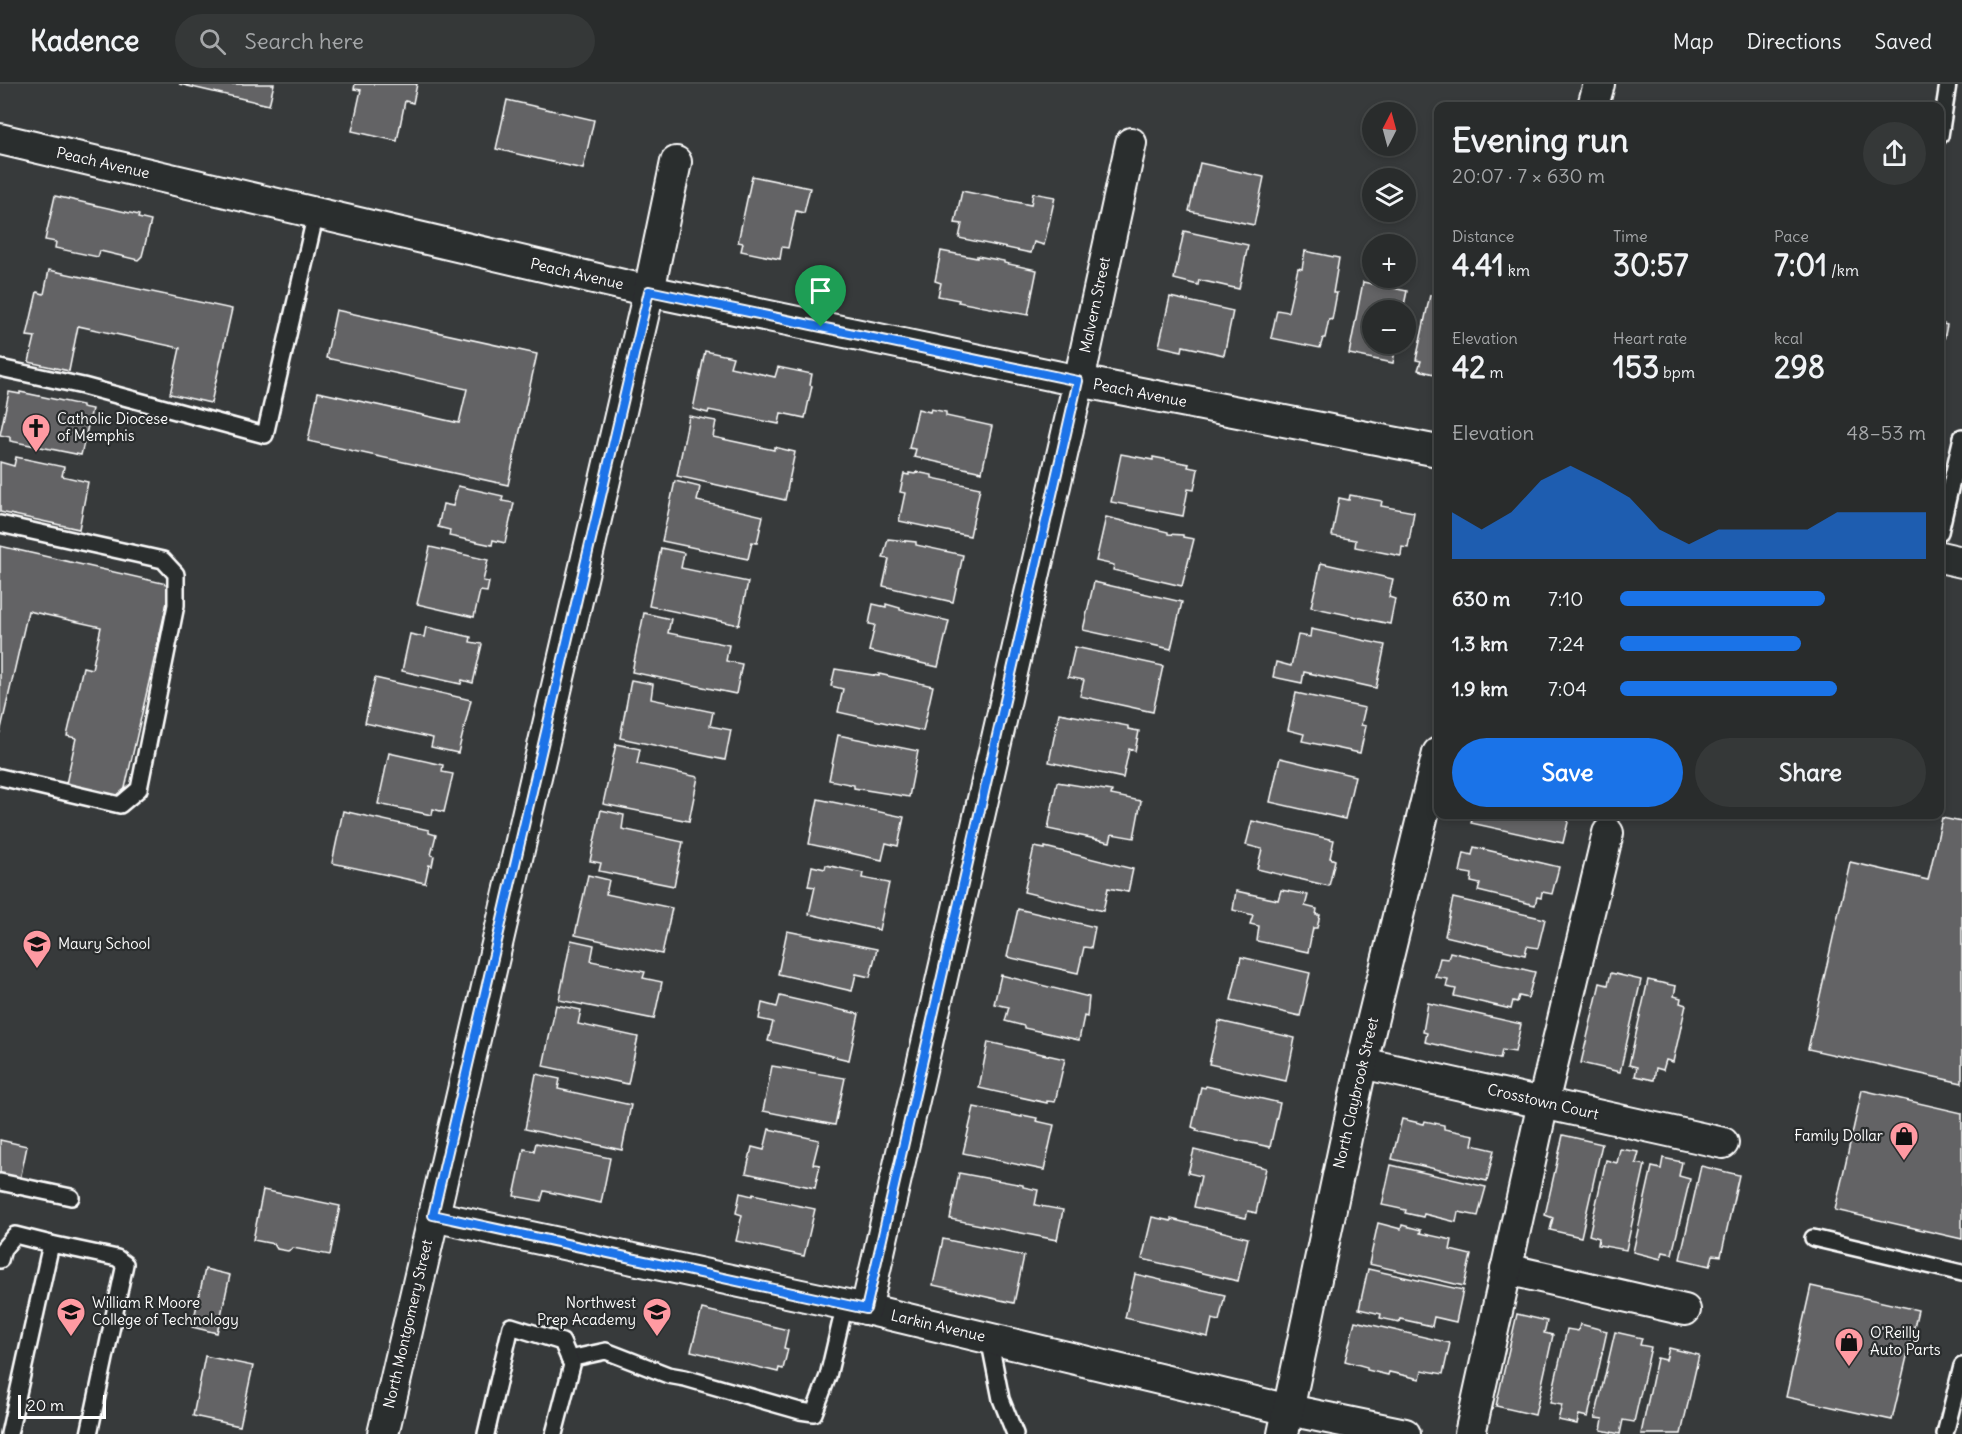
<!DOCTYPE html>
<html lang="en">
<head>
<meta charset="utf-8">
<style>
	body { margin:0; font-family:Delius,sans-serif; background:#353838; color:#f1f3f6; height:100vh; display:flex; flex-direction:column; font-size:22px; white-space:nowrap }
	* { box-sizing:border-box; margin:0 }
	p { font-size:20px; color:#a5a7a9 }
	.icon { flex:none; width:33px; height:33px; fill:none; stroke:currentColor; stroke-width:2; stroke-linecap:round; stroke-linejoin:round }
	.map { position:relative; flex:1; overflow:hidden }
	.drawer { position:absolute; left:1434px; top:18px; width:510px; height:717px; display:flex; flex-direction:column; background:#292c2c; border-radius:12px; box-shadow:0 3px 9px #0003,0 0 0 2px #454848 }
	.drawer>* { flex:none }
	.needle { width:39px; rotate:6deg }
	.buttons { position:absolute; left:1362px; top:18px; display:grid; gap:12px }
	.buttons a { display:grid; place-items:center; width:54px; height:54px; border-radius:50%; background:#292c2c; box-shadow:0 3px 9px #0003,0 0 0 2px #454848; font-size:30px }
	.scale { position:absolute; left:18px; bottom:15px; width:88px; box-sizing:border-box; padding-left:6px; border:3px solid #fff; border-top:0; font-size:16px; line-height:21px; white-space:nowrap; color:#fff; -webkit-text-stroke:4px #2a2d2e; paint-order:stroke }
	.pin { position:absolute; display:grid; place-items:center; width:51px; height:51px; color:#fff; margin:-62px -26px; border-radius:50% 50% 50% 0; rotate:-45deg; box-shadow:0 0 6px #0007 }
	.pin .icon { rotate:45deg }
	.round { display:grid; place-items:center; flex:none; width:63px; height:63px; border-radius:32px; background:#353838 }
	.summary { display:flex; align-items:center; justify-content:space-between; height:102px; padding:0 18px }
	h1 { font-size:33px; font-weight:700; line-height:45px }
	.metrics { display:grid; grid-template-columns:repeat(3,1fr); gap:9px; height:102px; padding:6px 18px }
	.metrics div { display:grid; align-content:center }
	.metrics b { font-size:30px; font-weight:700 }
	.metrics small { font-size:16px; font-weight:400 }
	.metrics p { font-size:16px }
	.chart { height:168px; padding:12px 18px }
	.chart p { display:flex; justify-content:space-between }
	.chart svg { width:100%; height:108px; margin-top:6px; fill:#1a73e8; opacity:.7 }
	.primary-button { display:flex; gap:12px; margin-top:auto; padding:12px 18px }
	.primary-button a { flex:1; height:69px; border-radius:36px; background:#1a73e8; color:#fff; font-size:24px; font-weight:700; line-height:69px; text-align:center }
	.primary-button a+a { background:#353838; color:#f1f3f6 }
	ul { padding:0 18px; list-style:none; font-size:20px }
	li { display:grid; grid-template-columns:96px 72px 1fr; align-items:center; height:45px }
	li i { height:15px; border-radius:8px; background:#1a73e8 }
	header { display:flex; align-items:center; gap:36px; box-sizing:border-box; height:84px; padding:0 30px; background:#292c2c; border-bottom:2px solid #454848 }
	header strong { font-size:28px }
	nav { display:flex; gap:33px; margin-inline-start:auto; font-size:21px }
	.search { width:420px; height:54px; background:#353838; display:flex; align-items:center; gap:15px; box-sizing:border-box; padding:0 21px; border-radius:33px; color:#a5a7a9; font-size:22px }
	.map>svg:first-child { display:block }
	.building { fill:#636465; stroke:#fff; stroke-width:1.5 }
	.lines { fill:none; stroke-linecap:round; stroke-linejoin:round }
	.service-casing { stroke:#fff; stroke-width:20 }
	.minor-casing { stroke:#fff; stroke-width:34 }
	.service { stroke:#2a2d2e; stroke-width:15 }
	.minor { stroke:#2a2d2e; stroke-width:30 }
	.route-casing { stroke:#fff; stroke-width:12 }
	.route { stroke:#1a73e8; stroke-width:8 }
	.labels { text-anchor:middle; stroke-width:4.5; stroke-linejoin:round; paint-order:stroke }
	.street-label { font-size:15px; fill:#fff; stroke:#2a2d2e }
	.poi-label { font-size:15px; fill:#fff; stroke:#2a2d2e; text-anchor:start }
</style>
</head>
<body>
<header>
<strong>Kadence</strong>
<div class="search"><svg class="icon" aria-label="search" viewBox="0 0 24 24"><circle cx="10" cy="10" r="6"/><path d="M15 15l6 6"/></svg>Search here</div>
<nav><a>Map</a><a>Directions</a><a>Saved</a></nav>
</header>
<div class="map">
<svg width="1962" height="1350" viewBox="0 0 1962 1350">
	<rect width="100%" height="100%" fill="#373a3b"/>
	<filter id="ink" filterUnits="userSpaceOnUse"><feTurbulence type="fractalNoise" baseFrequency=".0167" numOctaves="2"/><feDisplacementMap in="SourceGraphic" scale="12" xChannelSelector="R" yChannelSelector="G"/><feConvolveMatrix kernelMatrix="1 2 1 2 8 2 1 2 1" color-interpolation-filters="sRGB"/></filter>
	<g filter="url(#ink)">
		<!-- building -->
		<g class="building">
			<polygon points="179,0 274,0 269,21"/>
			<polygon points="355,0 417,0 413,19 405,17 397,57 352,47 361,6 354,5"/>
			<polygon points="507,16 594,36 583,85 496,65"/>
			<polygon points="1200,79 1264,93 1254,141 1189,127"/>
			<polygon points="752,92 810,104 804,129 796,127 788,164 782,163 780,175 741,167 743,159 738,158"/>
			<polygon points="962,107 1031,121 1033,109 1055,113 1044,161 1034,158 1031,169 959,154 962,140 955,139"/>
			<polygon points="55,112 139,131 138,134 151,137 142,172 138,176 100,167 98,173 55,164 56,158 45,156"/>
			<polygon points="1184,147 1248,161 1239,205 1199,196 1198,201 1174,195"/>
			<polygon points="941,167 977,174 977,172 1004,177 1004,179 1037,186 1028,231 958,218 959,216 938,212 941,199 935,197"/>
			<polygon points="1305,167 1339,174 1333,209 1337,209 1332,236 1329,235 1325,254 1323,254 1320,264 1271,254 1277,226 1288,228 1298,184 1302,185"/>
			<polygon points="49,186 232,225 211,319 170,310 180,264 78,242 69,287 29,278 35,253 27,252 37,208 44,210"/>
			<polygon points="1363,198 1407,207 1403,226 1372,226 1372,260 1396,260 1393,279 1349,270"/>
			<polygon points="1430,211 1438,213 1438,291 1418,286 1421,277 1416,276"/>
			<polygon points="1170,213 1233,227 1224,271 1183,262 1182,267 1159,262"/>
			<polygon points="336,226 537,270 508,401 308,357 318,308 459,339 467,305 326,274"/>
			<polygon points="1940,239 1947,241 1940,276"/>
			<polygon points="705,267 733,273 730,283 775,293 778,283 812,290 810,301 812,302 805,334 781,329 779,340 709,326 708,329 693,325"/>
			<polygon points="9,308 20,310 20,308 82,321 82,323 92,325 81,371 10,357 10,353 0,351"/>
			<polygon points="918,325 930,328 931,325 946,328 946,332 992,342 982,388 914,373 916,365 909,364"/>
			<polygon points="689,332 716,337 713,353 774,366 774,363 795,368 785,416 677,392"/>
			<polygon points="1121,370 1153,376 1153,373 1189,380 1188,383 1198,385 1194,406 1188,405 1183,432 1111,418"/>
			<polygon points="16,373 64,383 62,392 88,398 79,445 0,428 0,378 14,382"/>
			<polygon points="916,388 932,391 932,394 980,404 970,452 899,437 905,409 900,408 904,390 909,391 909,389 915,390"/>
			<polygon points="675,397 700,403 697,417 763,432 757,459 752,458 748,475 662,457"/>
			<polygon points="458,402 503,412 502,417 514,419 505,459 493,456 492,461 449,452 450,446 438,443 443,420 453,422"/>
			<polygon points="1350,411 1382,417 1381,422 1414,428 1408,464 1402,463 1401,472 1355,463 1356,456 1332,452 1339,414 1349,416"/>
			<polygon points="1106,433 1168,448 1168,450 1183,451 1183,453 1194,455 1182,502 1113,486 1114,481 1096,477"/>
			<polygon points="888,455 916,458 916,461 963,471 953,518 883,502 889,475 883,474"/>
			<polygon points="0,462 171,501 123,713 66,700 76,654 67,652 83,583 92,585 101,543 28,527 0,649"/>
			<polygon points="430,463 488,476 483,497 489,498 487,508 480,507 474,533 417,520"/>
			<polygon points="661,464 684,469 681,484 748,498 739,541 649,522"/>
			<polygon points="1321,479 1393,495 1389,513 1395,515 1390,540 1311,523"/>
			<polygon points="1094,498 1182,518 1171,565 1083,546"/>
			<polygon points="873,520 886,523 886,520 900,524 900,526 949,537 938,583 869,567 875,541 869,540"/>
			<polygon points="644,529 671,535 668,549 729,561 726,577 742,580 736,610 632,588"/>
			<polygon points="426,543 471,553 470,558 482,560 473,599 462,596 461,600 402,587 410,550 424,553"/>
			<polygon points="1311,545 1385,561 1376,604 1304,588 1302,599 1273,593 1276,578 1291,582 1298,551 1310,553"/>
			<polygon points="1075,563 1163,582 1153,628 1080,612 1084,596 1068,593"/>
			<polygon points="835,585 879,592 879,590 933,602 923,647 838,628 843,605 831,602"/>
			<polygon points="375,594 471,616 458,669 431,663 433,654 365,639"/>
			<polygon points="631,596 653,600 651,615 713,628 710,642 731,646 725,676 620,654"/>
			<polygon points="1296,609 1365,624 1361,641 1366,642 1360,669 1302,657 1304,650 1288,646"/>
			<polygon points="1059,629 1128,642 1128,645 1139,647 1135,667 1129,665 1123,694 1049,678"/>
			<polygon points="838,651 918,667 909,713 854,704 854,701 829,696"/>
			<polygon points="616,660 640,665 637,680 698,693 689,737 603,720"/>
			<polygon points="389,669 443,681 442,688 453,690 444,728 433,725 432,731 378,720"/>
			<polygon points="1280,674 1355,692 1345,735 1270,718"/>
			<polygon points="1057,698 1112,707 1111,711 1141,717 1134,754 1112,750 1110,758 1048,745"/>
			<polygon points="818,715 904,733 898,762 886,759 882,776 809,760"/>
			<polygon points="601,726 624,731 622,745 683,758 674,802 599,787 601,779 590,777"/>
			<polygon points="343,727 429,746 429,749 436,751 431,771 434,772 432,782 429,781 425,799 332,779"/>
			<polygon points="1473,730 1570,730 1563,759 1471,739"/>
			<polygon points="1942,734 1962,738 1962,999 1808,965 1850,778 1928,796"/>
			<polygon points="1252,737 1334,756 1330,774 1335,776 1329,802 1257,785 1262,765 1246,761"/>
			<polygon points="1034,763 1045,765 1045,763 1133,785 1128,808 1108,804 1103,827 1024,808"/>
			<polygon points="1474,763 1559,783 1552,810 1542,808 1541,814 1537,813 1535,821 1478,807 1480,800 1471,798 1472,790 1460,788 1464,769 1472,771"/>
			<polygon points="826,781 863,789 862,794 889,799 879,846 809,830 815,803 808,802 812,782 825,785"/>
			<polygon points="588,791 609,796 606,810 672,824 662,870 575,851"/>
			<polygon points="1281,806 1308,811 1305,822 1317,825 1316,831 1320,831 1317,844 1313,844 1308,868 1257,857 1259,842 1250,840 1253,831 1233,826 1236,807 1278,816"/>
			<polygon points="1453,814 1545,835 1538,864 1527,862 1525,871 1445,852"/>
			<polygon points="1018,825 1095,843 1091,864 1084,863 1078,889 1007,873"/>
			<polygon points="787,847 877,865 870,893 856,890 852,907 778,890"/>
			<polygon points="571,856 594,861 591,877 645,888 643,894 662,898 654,935 559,916"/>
			<polygon points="1450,868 1535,888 1528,914 1519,912 1517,918 1513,917 1511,925 1454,912 1456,905 1446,903 1448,895 1435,893 1440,874 1448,875"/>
			<polygon points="1241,873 1310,889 1300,932 1231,916"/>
			<polygon points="1611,889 1641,896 1620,988 1581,979 1600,899 1608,901"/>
			<polygon points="1001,891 1089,913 1087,933 1084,932 1079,956 1024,944 1024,942 1005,937 1009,923 994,920"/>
			<polygon points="1648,896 1676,902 1674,912 1681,914 1680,919 1686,921 1673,978 1666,976 1663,986 1656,984 1654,996 1635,992 1637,983 1629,981"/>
			<polygon points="780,912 859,930 849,976 768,957 773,938 759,935 762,919 777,923"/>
			<polygon points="1428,919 1521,940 1515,968 1502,966 1500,975 1425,958 1427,949 1423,948"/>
			<polygon points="556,921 581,926 578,940 638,953 628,1000 543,982"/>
			<polygon points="1219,937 1295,954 1286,997 1209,980"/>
			<polygon points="988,958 1065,975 1055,1018 1047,1017 1047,1019 979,1004"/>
			<polygon points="772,982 845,994 835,1041 763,1027"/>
			<polygon points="536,990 560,995 558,1005 631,1021 622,1066 525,1045"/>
			<polygon points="1206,1002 1280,1019 1270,1063 1196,1047 1197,1045 1192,1043 1201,1003 1205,1004"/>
			<polygon points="1862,1006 1962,1029 1962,1155 1835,1126"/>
			<polygon points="974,1023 1022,1033 1022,1031 1037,1034 1036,1037 1054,1041 1044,1086 963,1069"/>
			<polygon points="1402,1035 1424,1040 1425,1037 1444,1041 1444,1045 1474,1051 1472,1061 1494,1066 1487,1097 1392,1075"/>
			<polygon points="769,1045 819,1056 813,1080 820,1081 815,1104 746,1089 752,1063 764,1066"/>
			<polygon points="1563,1051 1602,1060 1581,1153 1550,1146 1553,1134 1545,1131"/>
			<polygon points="0,1056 27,1062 20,1096 0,1092"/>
			<polygon points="536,1059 610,1074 601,1119 544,1107 541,1117 514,1112 524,1065 534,1067"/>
			<polygon points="1620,1065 1639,1068 1636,1079 1645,1081 1626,1166 1598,1161 1599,1154 1589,1151 1606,1076 1617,1079"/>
			<polygon points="1194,1066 1266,1084 1256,1129 1248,1127 1246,1134 1194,1123 1201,1092 1188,1089"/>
			<polygon points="1663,1074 1682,1078 1679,1092 1690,1095 1672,1170 1663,1168 1661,1175 1633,1168 1652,1083 1661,1085"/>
			<polygon points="1391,1081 1486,1103 1478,1132 1458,1128 1456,1138 1424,1130 1423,1133 1405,1129 1406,1126 1382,1121"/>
			<polygon points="1701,1082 1739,1091 1721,1172 1713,1171 1710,1182 1680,1175"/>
			<polygon points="959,1089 1023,1101 1023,1103 1038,1106 1035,1121 1063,1126 1057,1156 950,1135"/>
			<polygon points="263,1106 340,1122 330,1171 293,1164 288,1167 277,1165 274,1160 253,1156"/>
			<polygon points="740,1109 752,1112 753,1110 767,1113 767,1115 815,1125 804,1172 736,1157 742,1131 736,1129"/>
			<polygon points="1152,1133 1171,1137 1171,1135 1248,1154 1238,1197 1142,1175"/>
			<polygon points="1378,1139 1401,1145 1402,1141 1421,1146 1420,1149 1452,1156 1450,1166 1471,1171 1464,1202 1369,1180"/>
			<polygon points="943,1155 1024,1172 1014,1219 933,1201"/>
			<polygon points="205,1185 230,1191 217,1249 192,1243"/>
			<polygon points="1368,1185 1463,1206 1456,1238 1434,1233 1432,1242 1400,1235 1399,1238 1380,1234 1381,1230 1359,1225"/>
			<polygon points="1135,1190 1225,1211 1219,1237 1212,1235 1208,1253 1125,1234"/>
			<polygon points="1811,1202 1918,1226 1892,1336 1786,1313"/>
			<polygon points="702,1225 788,1246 784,1264 788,1265 783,1285 779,1284 778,1288 691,1267"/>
			<polygon points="1517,1230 1547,1237 1544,1249 1553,1251 1535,1331 1496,1322"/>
			<polygon points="1355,1237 1450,1259 1443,1290 1422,1286 1420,1295 1389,1288 1388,1291 1367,1286 1367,1283 1345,1277"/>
			<polygon points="1580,1240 1607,1247 1588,1333 1579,1331 1577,1340 1558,1336 1562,1321 1550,1319 1567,1245 1578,1247"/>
			<polygon points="1615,1248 1642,1254 1640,1261 1651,1263 1634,1338 1623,1336 1620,1350 1601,1346 1603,1335 1595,1334"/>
			<polygon points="1669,1264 1699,1271 1681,1350 1641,1350 1657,1274 1666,1276"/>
			<polygon points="205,1272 253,1282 240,1342 193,1332"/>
		</g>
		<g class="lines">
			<!-- service casing -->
			<g class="service-casing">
				<g id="service">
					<polyline points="1940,52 1948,0"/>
					<polyline points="0,284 83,302 265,351 316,129"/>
					<polyline points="0,440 163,476 176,490 176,521 139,705 120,721 0,693"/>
					<polyline points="1940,448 1962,353"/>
					<polyline points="0,1098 71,1113"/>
					<polyline points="1813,1154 1962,1189"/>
					<polyline points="0,1176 3,1165 15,1151 51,1160"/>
					<polyline points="989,1254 1001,1315 1015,1350"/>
					<polyline points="569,1275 606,1267 668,1291 685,1294 800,1327 814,1329 828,1292 845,1220"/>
					<polyline points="9,1350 51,1160 117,1174 125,1180 89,1350"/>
					<polyline points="486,1350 511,1242 562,1258 572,1281 554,1350"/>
					<polyline points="1945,1350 1962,1282"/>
				</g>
			</g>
			<!-- minor casing -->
			<g class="minor-casing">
				<g id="minor">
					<polyline points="1593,22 1599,0"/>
					<polyline points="0,55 649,207 1079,297 1438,367"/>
					<polyline points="1940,473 1962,478"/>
					<polyline points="1362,979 1723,1059"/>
					<polyline points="433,1132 866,1225 1289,1326 1405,1350"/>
					<polyline points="1506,1185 1685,1226"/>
					<polyline points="866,1225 1079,297 1131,59"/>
					<polyline points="383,1350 649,207 676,78"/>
					<polyline points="1283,1350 1362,979 1438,669"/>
					<polyline points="1470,1350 1543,1019 1608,749"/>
				</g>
			</g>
			<!-- service -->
			<use href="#service" class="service"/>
			<!-- minor -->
			<use href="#minor" class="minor"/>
		</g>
	</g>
	<g class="lines" filter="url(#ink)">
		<!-- route casing -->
		<g class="route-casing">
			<polygon id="route" points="649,207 1078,297 866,1225 433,1131"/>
		</g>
		<!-- route -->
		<use href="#route" class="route"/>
	</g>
	<!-- icons -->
	<defs>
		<g id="church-pin" transform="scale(1.5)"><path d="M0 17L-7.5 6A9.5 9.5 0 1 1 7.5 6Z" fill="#ff9aa2" stroke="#2a2d2e"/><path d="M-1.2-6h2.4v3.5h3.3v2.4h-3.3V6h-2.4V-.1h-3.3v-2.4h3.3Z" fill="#111"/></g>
		<g id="school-pin" transform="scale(1.5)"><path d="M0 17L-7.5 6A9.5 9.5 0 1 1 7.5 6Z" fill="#ff9aa2" stroke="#2a2d2e"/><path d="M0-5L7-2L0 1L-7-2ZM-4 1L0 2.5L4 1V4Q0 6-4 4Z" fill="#111"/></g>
		<g id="shop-pin" transform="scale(1.5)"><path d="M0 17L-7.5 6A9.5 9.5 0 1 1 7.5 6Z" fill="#ff9aa2" stroke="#2a2d2e"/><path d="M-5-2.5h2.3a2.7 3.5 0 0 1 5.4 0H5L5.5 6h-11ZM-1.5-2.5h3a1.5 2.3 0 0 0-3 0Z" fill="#111"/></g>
		<g id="university-pin" transform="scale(1.5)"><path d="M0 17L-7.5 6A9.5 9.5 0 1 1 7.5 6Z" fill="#ff9aa2" stroke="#2a2d2e"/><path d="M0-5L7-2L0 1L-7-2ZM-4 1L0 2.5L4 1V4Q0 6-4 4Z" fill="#111"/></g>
	</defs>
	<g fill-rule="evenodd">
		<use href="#church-pin" x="36" y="344"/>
		<use href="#school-pin" x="37" y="860"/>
		<use href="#shop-pin" x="1904" y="1052"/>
		<use href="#university-pin" x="71" y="1228"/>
		<use href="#school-pin" x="657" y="1228"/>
		<use href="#shop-pin" x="1849" y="1258"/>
	</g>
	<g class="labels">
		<!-- street labels -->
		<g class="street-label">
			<text transform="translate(103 79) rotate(13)" y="5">Peach Avenue</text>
			<text transform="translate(577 190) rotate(13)" y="5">Peach Avenue</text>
			<text transform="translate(1095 221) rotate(-78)" y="5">Malvern Street</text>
			<text transform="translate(1140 309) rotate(11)" y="5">Peach Avenue</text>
			<text transform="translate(1356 1009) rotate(-77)" y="5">North Claybrook Street</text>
			<text transform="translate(1543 1018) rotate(13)" y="5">Crosstown Court</text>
			<text transform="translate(408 1240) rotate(-77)" y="5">North Montgomery Street</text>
			<text transform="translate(938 1242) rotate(13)" y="5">Larkin Avenue</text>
		</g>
		<!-- poi labels -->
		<g class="poi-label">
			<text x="57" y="340">Catholic Diocese<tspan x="57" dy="17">of Memphis</tspan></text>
			<text x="58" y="865">Maury School</text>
			<text x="1883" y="1057" text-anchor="end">Family Dollar</text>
			<text x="92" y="1224">William R Moore<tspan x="92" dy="17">College of Technology</tspan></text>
			<text x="636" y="1224" text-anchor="end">Northwest<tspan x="636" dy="17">Prep Academy</tspan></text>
			<text x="1870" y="1254">O'Reilly<tspan x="1870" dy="17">Auto Parts</tspan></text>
		</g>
	</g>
</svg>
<div class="buttons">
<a><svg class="needle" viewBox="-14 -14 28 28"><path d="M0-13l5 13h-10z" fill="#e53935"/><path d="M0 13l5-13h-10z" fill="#a5a7a9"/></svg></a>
<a><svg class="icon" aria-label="layers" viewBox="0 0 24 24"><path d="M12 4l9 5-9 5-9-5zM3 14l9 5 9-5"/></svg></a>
<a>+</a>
<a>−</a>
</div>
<div class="scale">20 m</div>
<div class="pin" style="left:821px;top:243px;background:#1e9e55"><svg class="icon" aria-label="arrive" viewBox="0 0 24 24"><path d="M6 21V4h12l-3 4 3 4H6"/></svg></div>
<section class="drawer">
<div class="summary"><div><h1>Evening run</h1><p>20:07 · 7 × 630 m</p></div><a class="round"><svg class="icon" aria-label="share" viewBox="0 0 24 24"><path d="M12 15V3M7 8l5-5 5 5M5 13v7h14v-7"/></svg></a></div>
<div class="metrics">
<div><p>Distance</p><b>4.41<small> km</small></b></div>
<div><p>Time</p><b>30:57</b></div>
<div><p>Pace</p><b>7:01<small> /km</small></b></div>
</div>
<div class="metrics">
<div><p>Elevation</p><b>42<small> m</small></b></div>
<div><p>Heart rate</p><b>153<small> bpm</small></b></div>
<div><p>kcal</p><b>298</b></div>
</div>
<div class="chart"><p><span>Elevation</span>48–53 m</p>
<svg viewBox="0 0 160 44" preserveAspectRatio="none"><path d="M0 44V25L10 32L20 25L30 12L40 6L50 12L60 19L70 32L80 38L90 32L100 32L110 32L120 32L130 25L140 25L150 25L160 25V44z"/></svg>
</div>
<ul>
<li><b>630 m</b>7:10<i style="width:67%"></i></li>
<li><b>1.3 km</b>7:24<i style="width:59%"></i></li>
<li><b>1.9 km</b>7:04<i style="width:71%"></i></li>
</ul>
<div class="primary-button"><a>Save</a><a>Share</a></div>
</section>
</div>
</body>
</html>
